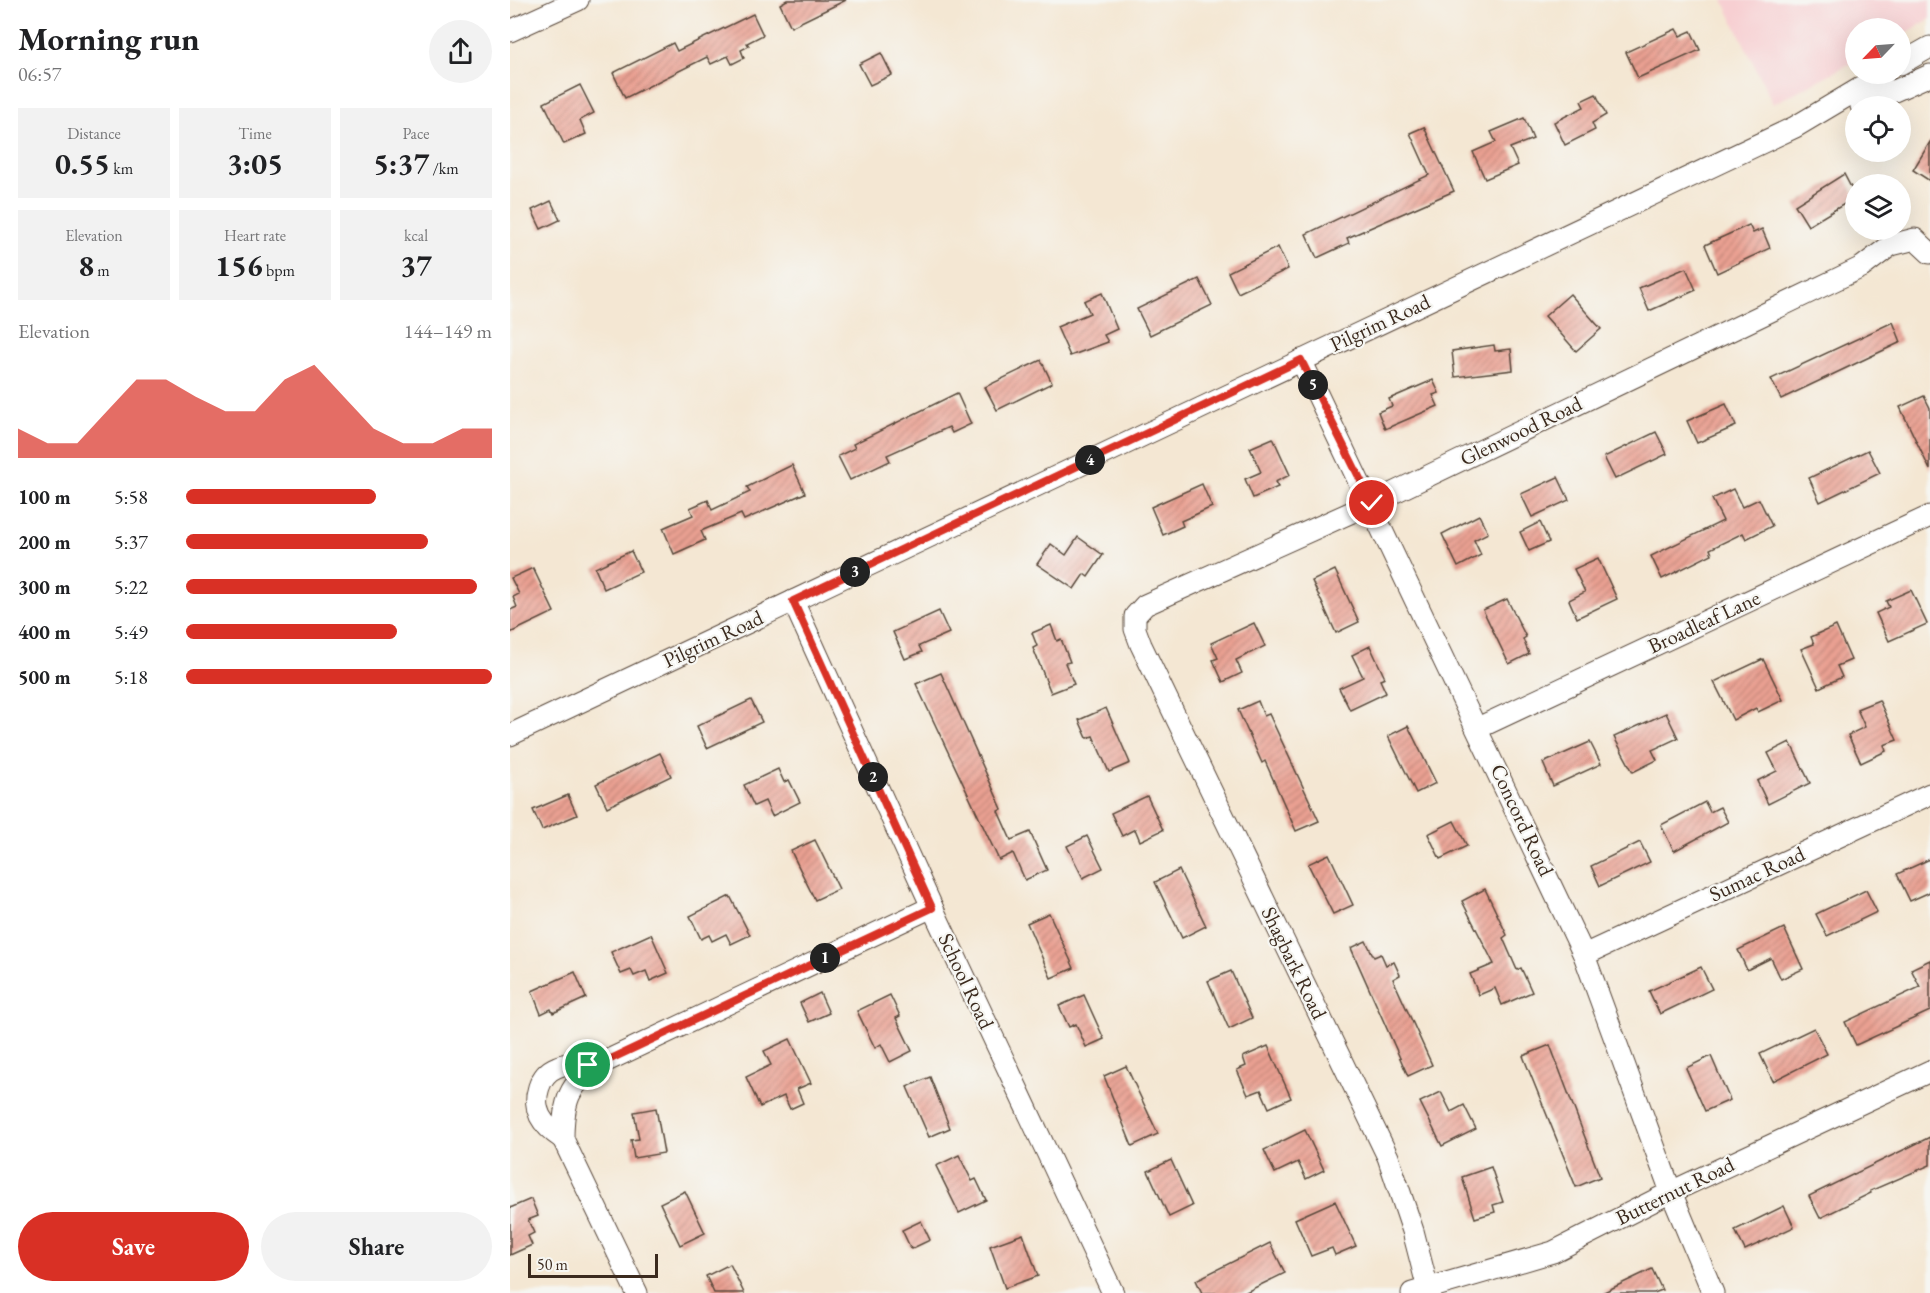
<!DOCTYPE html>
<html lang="en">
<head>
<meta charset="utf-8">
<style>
	body { margin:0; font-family:"EB Garamond",serif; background:#f2f2f2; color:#202124; height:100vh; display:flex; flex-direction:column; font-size:22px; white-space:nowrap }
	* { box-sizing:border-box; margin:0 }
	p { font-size:20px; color:#757577 }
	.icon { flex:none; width:33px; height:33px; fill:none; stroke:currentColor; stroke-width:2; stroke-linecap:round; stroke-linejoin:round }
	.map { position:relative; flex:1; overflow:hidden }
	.side { display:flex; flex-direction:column; background:#fff; width:510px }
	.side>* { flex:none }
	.needle { width:39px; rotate:245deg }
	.buttons { position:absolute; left:1335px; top:18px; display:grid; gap:12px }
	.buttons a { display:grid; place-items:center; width:66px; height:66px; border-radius:50%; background:#fff; box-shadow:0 6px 24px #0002; font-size:30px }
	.scale { position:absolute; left:18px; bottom:15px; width:130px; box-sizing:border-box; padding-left:6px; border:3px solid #3b2a1e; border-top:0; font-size:16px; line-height:21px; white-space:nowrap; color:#3b2a1e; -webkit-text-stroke:4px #f6f6f2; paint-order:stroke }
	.pin { position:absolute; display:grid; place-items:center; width:51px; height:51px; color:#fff; margin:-26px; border:3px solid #fff; border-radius:50%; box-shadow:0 2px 6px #0007 }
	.km { position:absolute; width:30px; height:30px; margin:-15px; border-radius:50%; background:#222; color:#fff; font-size:16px; line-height:30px; text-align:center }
	.round { display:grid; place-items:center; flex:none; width:63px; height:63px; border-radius:32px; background:#f2f2f2 }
	.head { display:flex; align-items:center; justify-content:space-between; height:102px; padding:0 18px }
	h1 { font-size:33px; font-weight:700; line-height:45px }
	.figures { display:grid; grid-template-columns:repeat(3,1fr); gap:9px; height:102px; padding:6px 18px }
	.figures div { display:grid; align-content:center; border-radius:0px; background:#f2f2f2; text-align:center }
	.figures b { font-size:30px; font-weight:700 }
	.figures small { font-size:16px; font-weight:400 }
	.figures p { font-size:16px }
	.chart { height:168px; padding:12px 18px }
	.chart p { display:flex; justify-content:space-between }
	.chart svg { width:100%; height:108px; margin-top:6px; fill:#d93025; opacity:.7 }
	.button { display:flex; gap:12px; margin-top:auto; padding:12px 18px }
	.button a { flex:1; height:69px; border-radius:36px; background:#d93025; color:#fff; font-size:24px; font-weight:700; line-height:69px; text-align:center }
	.button a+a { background:#f2f2f2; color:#202124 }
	ul { padding:0 18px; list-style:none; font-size:20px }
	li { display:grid; grid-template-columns:96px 72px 1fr; align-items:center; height:45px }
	li i { height:15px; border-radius:8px; background:#d93025 }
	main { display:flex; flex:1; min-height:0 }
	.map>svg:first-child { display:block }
	.built { fill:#f7cfd2 }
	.building { fill:url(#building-hatch) }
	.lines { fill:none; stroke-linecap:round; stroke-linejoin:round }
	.minor-casing { stroke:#574639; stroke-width:23 }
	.minor { stroke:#fff; stroke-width:21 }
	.route-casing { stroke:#fff; stroke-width:12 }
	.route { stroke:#d93025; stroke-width:8 }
	.labels { text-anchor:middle; stroke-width:4.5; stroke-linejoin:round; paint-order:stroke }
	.street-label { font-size:21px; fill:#3b2a1e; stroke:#f6f6f2 }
</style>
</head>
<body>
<main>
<section class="side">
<div class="head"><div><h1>Morning run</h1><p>06:57</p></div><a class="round"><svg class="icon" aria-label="share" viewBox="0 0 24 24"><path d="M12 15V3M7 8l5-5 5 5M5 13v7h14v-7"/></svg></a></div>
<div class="figures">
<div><p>Distance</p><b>0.55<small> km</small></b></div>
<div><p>Time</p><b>3:05</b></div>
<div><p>Pace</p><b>5:37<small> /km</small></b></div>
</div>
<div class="figures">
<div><p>Elevation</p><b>8<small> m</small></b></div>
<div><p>Heart rate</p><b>156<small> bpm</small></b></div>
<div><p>kcal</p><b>37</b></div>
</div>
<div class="chart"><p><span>Elevation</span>144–149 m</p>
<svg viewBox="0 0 160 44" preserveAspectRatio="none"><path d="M0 44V32L10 38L20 38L30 25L40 12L50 12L60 19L70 25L80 25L90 12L100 6L110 19L120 32L130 38L140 38L150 32L160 32V44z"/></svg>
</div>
<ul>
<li><b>100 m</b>5:58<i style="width:62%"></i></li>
<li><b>200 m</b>5:37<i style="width:79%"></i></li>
<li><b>300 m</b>5:22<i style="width:95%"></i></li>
<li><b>400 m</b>5:49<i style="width:69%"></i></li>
<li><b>500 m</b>5:18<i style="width:100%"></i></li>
</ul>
<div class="button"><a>Save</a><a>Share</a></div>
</section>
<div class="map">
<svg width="1420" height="1293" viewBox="0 0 1420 1293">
	<defs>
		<pattern id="building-hatch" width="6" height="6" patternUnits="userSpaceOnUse" patternTransform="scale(1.5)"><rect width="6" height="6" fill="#eaa092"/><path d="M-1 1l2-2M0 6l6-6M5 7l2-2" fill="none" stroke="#bf8377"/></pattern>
	</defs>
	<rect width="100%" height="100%" fill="#f6f6f2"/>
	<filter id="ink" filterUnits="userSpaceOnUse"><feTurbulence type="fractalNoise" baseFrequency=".0167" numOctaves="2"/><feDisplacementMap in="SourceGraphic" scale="12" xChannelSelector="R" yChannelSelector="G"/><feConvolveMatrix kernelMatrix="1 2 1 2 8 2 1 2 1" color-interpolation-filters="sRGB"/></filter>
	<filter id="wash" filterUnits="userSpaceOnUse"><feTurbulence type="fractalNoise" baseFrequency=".008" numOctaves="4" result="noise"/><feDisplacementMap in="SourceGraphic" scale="24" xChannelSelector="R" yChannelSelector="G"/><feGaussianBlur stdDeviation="1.35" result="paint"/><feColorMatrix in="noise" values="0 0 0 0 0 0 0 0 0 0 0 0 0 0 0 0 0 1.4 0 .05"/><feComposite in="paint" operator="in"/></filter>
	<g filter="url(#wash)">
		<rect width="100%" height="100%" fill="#f4e7d3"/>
		<!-- built -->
		<polygon class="built" points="1213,0 1420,0 1420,19 1391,36 1390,28 1346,28 1345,61 1263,104"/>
		<g id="blocks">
			<!-- building -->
			<g class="building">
				<polygon points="277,0 336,0 281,27 270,4"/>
				<polygon points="243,14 253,35 237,43 239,46 231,50 234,58 222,64 218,56 201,64 197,57 115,98 103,73 163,43 167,51"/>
				<polygon points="1166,29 1170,36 1181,31 1190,50 1128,78 1116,52"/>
				<polygon points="371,53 382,75 360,85 349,64"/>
				<polygon points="70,85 84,113 70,120 76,134 54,144 34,103"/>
				<polygon points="1086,94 1096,115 1082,123 1085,130 1055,145 1044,122 1074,107 1071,101"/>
				<polygon points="1014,118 1023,139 1000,148 1008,165 975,179 963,152 986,142 981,132"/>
				<polygon points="914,127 944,191 837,238 839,243 807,258 796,234 919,175 900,133"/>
				<polygon points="1420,142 1420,181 1403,170"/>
				<polygon points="1334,174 1346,197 1298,226 1285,205"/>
				<polygon points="41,201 50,220 31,229 22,210"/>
				<polygon points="1239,225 1243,233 1252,229 1260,248 1207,273 1195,245"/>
				<polygon points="768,247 778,269 728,293 718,272"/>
				<polygon points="1176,268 1186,290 1139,311 1129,288"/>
				<polygon points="689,279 702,305 640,335 627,309"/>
				<polygon points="592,293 607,329 594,335 598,342 560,356 547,327 580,313 574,301"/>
				<polygon points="1060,294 1091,329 1066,351 1035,316"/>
				<polygon points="1383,322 1391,342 1271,399 1261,379"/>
				<polygon points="984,345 985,351 1001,349 1003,370 945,377 942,351"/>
				<polygon points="531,360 542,383 487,410 475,387"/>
				<polygon points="923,380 929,393 923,395 928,406 875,429 868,412 882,406 879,399"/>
				<polygon points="447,393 461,424 442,433 439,427 377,455 380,461 340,480 328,456 345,448 343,444"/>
				<polygon points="1414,396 1420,408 1420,470 1390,407"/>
				<polygon points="1216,404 1226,426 1187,443 1177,421"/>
				<polygon points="1146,432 1157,454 1105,479 1094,457"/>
				<polygon points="763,438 780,475 765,482 768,487 743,498 735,479 751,472 740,448"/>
				<polygon points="1358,450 1370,473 1310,502 1299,478"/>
				<polygon points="282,465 295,493 234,520 231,514 191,531 195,540 164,554 153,528 183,515 180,508 198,500 202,510 240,492 237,487"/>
				<polygon points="1048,477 1059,500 1022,517 1011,494"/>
				<polygon points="692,484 702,507 671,521 673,526 653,535 641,507"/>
				<polygon points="1223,489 1232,507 1249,499 1262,526 1236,539 1233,533 1200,549 1202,554 1152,579 1141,556 1213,521 1202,499"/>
				<polygon points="969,515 978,533 964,540 971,555 948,567 932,534"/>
				<polygon points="1030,522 1039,542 1019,551 1010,532"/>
				<polygon points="568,537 593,555 578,577 574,574 564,589 527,564 541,544 556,555"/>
				<polygon points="121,551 131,572 94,589 85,568"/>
				<polygon points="1088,558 1107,599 1067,618 1059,600 1075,592 1064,569"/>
				<polygon points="23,568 44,612 0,633 0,610 7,607 3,597 9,594 1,578"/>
				<polygon points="825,570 849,622 826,633 802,581"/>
				<polygon points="1401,590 1417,624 1379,641 1366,613 1379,607 1376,601"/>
				<polygon points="997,599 1016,637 1013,639 1019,654 999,664 973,610"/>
				<polygon points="429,611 439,633 409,646 412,652 395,659 383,632"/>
				<polygon points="744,623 755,646 726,660 732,673 713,682 703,660 708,658 701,643"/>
				<polygon points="541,625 547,641 551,639 560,662 555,663 564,684 541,693 523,648 527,646 522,633"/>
				<polygon points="1326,626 1341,660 1327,666 1332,677 1309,688 1291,649 1304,644 1301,637"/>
				<polygon points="860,646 875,678 870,680 876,693 840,710 829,688 853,677 842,655"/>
				<polygon points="1253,659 1273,700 1248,712 1246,708 1223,720 1204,682"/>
				<polygon points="431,673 492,809 488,811 501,840 520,832 537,870 515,880 503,853 489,860 406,684"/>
				<polygon points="241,700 252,722 197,748 187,726"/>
				<polygon points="1369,700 1387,740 1374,745 1376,751 1351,763 1338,735 1355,727 1347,709"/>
				<polygon points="748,701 754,716 759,714 809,821 786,831 755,761 752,763 728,710"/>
				<polygon points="596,708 620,763 599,772 583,736 577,738 569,720"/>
				<polygon points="1156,713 1168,738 1142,750 1147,760 1123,772 1104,737"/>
				<polygon points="898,726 926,783 906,793 878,736"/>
				<polygon points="1080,742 1091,764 1043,786 1033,763"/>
				<polygon points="1280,742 1300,783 1258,804 1247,781 1267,771 1258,753"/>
				<polygon points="150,753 161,776 97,807 86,784"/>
				<polygon points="268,769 274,782 279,780 290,802 262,816 255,801 244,806 234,785"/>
				<polygon points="58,795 67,815 32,830 23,810"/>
				<polygon points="637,796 653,830 630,841 625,829 612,836 601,813"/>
				<polygon points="1195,802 1200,812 1210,807 1218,822 1164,851 1151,825"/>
				<polygon points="944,821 957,846 930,859 918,834"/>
				<polygon points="577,836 593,868 573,878 557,846"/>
				<polygon points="305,840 329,889 305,900 281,851"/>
				<polygon points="1130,842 1140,862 1090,886 1081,866"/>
				<polygon points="819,854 843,905 823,914 798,864"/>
				<polygon points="1420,859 1420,892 1400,901 1387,874"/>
				<polygon points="669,870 696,926 672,938 645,882"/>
				<polygon points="975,889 997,935 993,938 1007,970 1011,968 1022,992 992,1005 985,988 969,995 960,974 984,964 952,901"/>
				<polygon points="1356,890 1367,912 1317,936 1306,914"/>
				<polygon points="220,896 240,935 221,944 216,934 202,941 199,935 191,939 180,916"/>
				<polygon points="539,913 564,968 541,978 517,923"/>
				<polygon points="1274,928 1293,969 1271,979 1261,958 1237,970 1228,950"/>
				<polygon points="141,934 158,973 140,981 136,971 124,976 121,970 111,974 101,952"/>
				<polygon points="856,941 864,957 871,954 876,965 884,962 890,975 883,979 922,1065 898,1076 841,948"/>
				<polygon points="1420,960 1420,1011 1346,1045 1335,1022 1410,987 1401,969"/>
				<polygon points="1191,967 1202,989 1150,1014 1139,991"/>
				<polygon points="721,971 742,1018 719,1029 698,981"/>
				<polygon points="65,972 76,998 43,1013 41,1009 31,1014 22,991"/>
				<polygon points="310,993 319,1013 299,1022 290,1003"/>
				<polygon points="380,995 390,1016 386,1018 402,1051 380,1062 371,1044 365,1048 347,1011"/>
				<polygon points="574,995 594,1039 576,1047 566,1024 559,1027 549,1006"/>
				<polygon points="1304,1028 1317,1054 1263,1081 1250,1054"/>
				<polygon points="280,1039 301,1083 287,1089 293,1103 280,1109 274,1096 250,1107 236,1077 261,1065 254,1051"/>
				<polygon points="1040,1045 1090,1177 1066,1187 1013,1056"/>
				<polygon points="758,1046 781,1098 759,1108 751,1090 738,1095 727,1070 736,1066 733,1057"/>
				<polygon points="1201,1056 1220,1100 1195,1111 1176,1068"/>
				<polygon points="616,1066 648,1134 622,1146 594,1076"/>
				<polygon points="420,1077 440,1128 419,1137 397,1087"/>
				<polygon points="931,1092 941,1112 954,1105 966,1129 932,1146 910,1102"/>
				<polygon points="146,1108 154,1153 124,1158 121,1140 129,1139 124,1112"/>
				<polygon points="795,1130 814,1170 796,1179 788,1162 765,1173 754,1150"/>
				<polygon points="1420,1137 1420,1165 1360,1191 1361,1193 1310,1218 1299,1196"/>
				<polygon points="449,1155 462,1181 466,1179 476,1200 449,1213 426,1166"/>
				<polygon points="661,1160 682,1206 659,1217 638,1171"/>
				<polygon points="981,1167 993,1202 983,1205 985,1212 965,1218 952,1177"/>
				<polygon points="175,1191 195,1233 170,1245 150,1203"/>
				<polygon points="21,1199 28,1216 18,1220 24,1233 18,1236 22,1245 0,1255 0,1208"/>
				<polygon points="825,1201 846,1246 825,1255 822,1248 801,1256 785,1219"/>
				<polygon points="1274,1206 1284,1227 1235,1250 1225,1230"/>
				<polygon points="411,1221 420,1240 401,1249 392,1230"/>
				<polygon points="513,1234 528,1276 495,1288 480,1246"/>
				<polygon points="760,1243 775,1273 734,1293 692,1293 686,1280"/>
				<polygon points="220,1264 234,1293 204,1293 196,1276"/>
				<polygon points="1142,1269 1152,1290 1144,1293 1092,1293"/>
			</g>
		</g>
	</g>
	<g filter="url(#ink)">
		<use href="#blocks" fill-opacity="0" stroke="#574639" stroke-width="1.5"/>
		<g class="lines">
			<!-- minor casing -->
			<g class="minor-casing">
				<g id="minor">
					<polyline points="0,31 68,0"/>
					<polyline points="1390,64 1420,47"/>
					<polyline points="1351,106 1420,75"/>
					<polyline points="791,360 1074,955 1161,1192 1203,1293"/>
					<polyline points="283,601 422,907 603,1293"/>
					<polyline points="968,728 1420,516"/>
					<polyline points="0,735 1285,127 1374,74"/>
					<polyline points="1074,955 1420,794"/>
					<path d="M53,1139c-9,-6 -18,-13 -23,-23 -8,-17 -1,-42 17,-49 13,-6 28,-2 43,-3"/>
					<polyline points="918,1289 903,1231 878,1157 631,645 625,629 625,616 635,605 862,503 1352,267 1381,245 1405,239 1420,253"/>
					<path d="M127,1293l-74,-154c0,-36 5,-56 37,-75l332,-157"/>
					<polyline points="902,1293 1043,1252 1161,1192 1420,1071"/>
				</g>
			</g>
			<!-- minor -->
			<use href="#minor" class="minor"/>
		</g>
	</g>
	<g class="lines" filter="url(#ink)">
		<!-- route casing -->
		<g class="route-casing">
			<polyline id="route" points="78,1065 90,1064 422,908 283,601 791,360 862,503"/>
		</g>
		<!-- route -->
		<use href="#route" class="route"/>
	</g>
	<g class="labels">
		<!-- street labels -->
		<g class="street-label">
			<text transform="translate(870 323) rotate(-25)" y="7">Pilgrim Road</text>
			<text transform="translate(1011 431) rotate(-26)" y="7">Glenwood Road</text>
			<text transform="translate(1194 622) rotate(-25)" y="7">Broadleaf Lane</text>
			<text transform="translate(203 639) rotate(-25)" y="7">Pilgrim Road</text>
			<text transform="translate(1012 820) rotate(65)" y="7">Concord Road</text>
			<text transform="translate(1247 874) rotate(-25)" y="7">Sumac Road</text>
			<text transform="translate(784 963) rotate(64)" y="7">Shagbark Road</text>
			<text transform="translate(456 981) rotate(65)" y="7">School Road</text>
			<text transform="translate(1165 1191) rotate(-26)" y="7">Butternut Road</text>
		</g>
	</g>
</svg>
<div class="buttons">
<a><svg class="needle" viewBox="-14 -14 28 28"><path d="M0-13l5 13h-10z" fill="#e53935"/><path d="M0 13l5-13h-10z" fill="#757577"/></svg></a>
<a><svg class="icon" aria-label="locate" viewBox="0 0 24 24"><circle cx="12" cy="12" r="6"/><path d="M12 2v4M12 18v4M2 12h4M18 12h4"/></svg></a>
<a><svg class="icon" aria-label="layers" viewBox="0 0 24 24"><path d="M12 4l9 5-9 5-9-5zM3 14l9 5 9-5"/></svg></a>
</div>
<div class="scale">50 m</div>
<div class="pin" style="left:78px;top:1065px;background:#1e9e55"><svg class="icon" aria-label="arrive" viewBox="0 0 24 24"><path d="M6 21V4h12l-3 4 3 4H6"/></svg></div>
<div class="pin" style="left:862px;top:503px;background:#d93025"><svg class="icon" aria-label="check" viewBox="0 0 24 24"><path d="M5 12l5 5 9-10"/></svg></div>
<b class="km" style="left:315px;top:958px">1</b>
<b class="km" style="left:363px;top:777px">2</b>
<b class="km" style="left:345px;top:572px">3</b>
<b class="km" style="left:580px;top:460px">4</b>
<b class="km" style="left:803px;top:385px">5</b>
</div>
</main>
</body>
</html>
